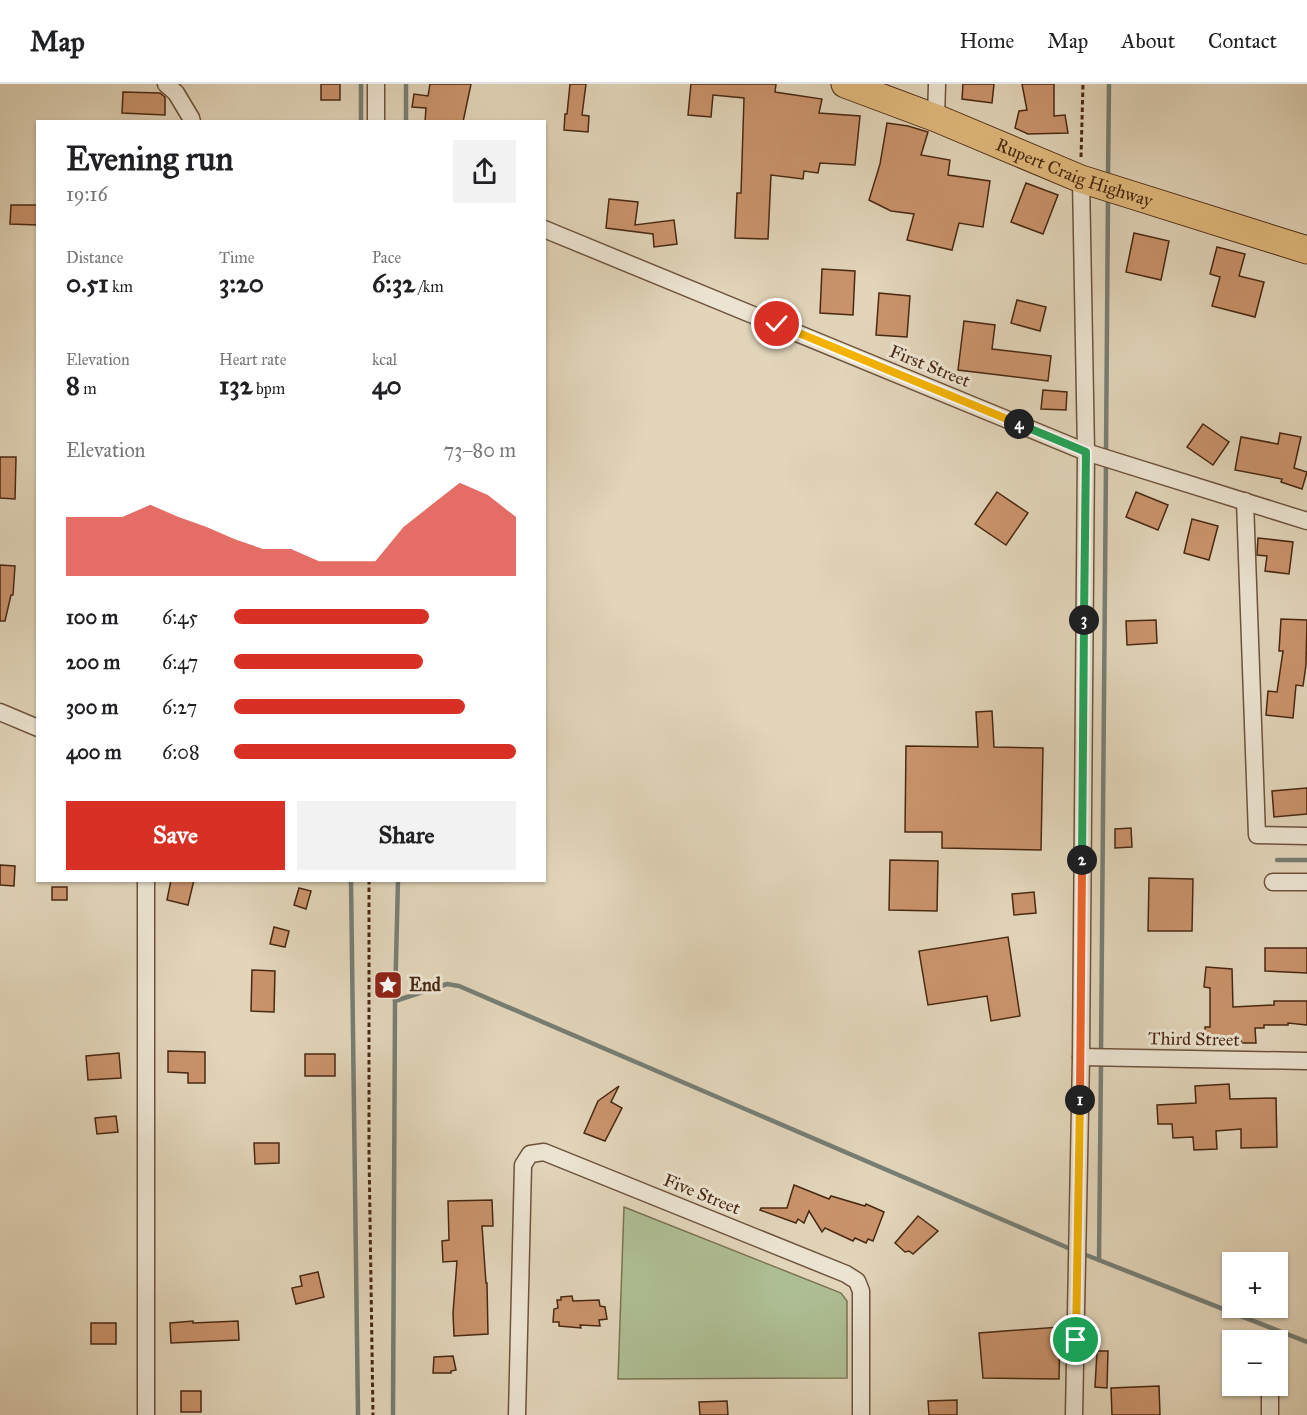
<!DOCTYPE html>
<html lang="en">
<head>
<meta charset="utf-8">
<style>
	body { margin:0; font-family:"IM FELL Great Primer",serif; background:#f2f2f2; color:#202124; height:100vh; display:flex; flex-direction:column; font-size:22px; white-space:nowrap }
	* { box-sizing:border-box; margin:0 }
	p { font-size:20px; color:#757577 }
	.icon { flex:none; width:33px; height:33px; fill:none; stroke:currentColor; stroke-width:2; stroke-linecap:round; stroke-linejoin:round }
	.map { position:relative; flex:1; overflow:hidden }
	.sheet { position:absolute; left:36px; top:36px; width:510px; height:762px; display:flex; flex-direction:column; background:#fff; border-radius:0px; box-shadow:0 2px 4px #0004 }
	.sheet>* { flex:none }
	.controls { position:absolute; left:1222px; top:1168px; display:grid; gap:12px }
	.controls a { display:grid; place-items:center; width:66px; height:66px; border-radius:0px; background:#fff; box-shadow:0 2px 4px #0004; font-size:30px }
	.pin { position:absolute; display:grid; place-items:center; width:51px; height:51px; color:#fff; margin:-26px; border:3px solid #fff; border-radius:50%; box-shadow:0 2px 6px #0007 }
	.km { position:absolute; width:30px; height:30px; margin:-15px; border-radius:50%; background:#222; color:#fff; font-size:16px; line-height:30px; text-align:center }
	.round { display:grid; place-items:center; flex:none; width:63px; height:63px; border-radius:0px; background:#f2f2f2 }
	.overview { display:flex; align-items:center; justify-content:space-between; height:102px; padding:0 30px }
	h1 { font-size:33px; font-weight:700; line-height:45px }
	.figures { display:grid; grid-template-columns:repeat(3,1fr); gap:9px; height:102px; padding:6px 30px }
	.figures div { display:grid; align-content:center }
	.figures b { font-size:26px; font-weight:700 }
	.figures small { font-size:16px; font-weight:400 }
	.figures p { font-size:16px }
	.chart { height:168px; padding:12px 30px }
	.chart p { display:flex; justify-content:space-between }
	.chart svg { width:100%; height:108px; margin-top:6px; fill:#d93025; opacity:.7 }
	.button { display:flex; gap:12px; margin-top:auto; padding:12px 30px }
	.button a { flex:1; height:69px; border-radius:0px; background:#d93025; color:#fff; font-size:24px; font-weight:700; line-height:69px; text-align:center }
	.button a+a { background:#f2f2f2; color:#202124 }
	ul { padding:0 30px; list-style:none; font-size:20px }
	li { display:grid; grid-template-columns:96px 72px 1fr; align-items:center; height:45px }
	li i { height:15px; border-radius:8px; background:#d93025 }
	header { display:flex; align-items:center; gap:36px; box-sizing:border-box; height:84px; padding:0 30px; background:#fff; border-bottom:2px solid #e0e0e0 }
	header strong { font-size:28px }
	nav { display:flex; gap:33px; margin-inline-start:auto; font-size:21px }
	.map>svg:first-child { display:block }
	.green { fill:#aebe94; stroke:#7b7353; stroke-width:1.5 }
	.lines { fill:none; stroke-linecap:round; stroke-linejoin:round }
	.stream { stroke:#777e74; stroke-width:4.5 }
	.building { fill:#ca936c; stroke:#482812; stroke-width:1.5 }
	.minor-casing { stroke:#6e533c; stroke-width:19 }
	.primary-casing { stroke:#482812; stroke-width:29 }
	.path { stroke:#482812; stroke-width:3; stroke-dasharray:4.5 3; stroke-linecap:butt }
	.minor { stroke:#ece4d2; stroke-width:16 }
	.primary { stroke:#e1ba7d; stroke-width:27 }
	.split-1-casing { stroke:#fff; stroke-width:12 }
	.split-2-casing { stroke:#fff; stroke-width:12 }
	.split-3-casing { stroke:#fff; stroke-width:12 }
	.split-4-casing { stroke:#fff; stroke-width:12 }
	.split-5-casing { stroke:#fff; stroke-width:12 }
	.split-1 { stroke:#f5b400; stroke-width:8 }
	.split-2 { stroke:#f0652b; stroke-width:8 }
	.split-3 { stroke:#22a559; stroke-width:8 }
	.split-4 { stroke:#22a559; stroke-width:8 }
	.split-5 { stroke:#f5b400; stroke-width:8 }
	.labels { text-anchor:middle; stroke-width:6; stroke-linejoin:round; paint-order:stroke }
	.street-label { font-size:18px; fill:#482812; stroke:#ece4d2 }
	.poi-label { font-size:18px; font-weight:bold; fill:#482812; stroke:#ece4d2; text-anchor:start }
</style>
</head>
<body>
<header>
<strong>Map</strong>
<nav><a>Home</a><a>Map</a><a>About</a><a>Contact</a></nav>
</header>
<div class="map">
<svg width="1307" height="1331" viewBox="0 0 1307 1331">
	<rect width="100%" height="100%" fill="#e2d5ba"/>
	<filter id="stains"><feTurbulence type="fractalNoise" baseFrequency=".00333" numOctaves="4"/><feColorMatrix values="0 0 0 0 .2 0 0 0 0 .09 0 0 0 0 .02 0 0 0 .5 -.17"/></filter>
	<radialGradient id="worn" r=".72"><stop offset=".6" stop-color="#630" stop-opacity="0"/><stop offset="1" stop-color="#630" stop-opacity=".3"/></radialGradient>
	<!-- green -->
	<polygon class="green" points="624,1123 841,1209 847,1217 847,1294 618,1295"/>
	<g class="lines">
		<!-- stream -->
		<g class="stream">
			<polyline points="361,38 361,0"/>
			<polyline points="406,38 406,0"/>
			<polyline points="1108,93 1109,0"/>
			<polyline points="1106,369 1108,114"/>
			<polyline points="1277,776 1307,776"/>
			<polyline points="351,796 358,1331"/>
			<polyline points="395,917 447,900 459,902 1073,1166"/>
			<polyline points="1101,969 1106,378"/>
			<polyline points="1081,1169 1307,1258"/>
			<polyline points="1099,1176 1101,978"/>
			<polyline points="393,1331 395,917 398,796"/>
		</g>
	</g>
	<!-- building -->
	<g class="building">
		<rect x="321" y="0" width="19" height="16"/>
		<polygon points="430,0 471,0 463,38 425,38 426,24 412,23 414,10 428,12"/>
		<polygon points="570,0 586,0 582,31 589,32 588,48 564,46 565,30 567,30"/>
		<polygon points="691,0 776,0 775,8 822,15 819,29 860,32 855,81 820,79 818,89 804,87 803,95 771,91 768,155 735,154 737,109 741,109 744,14 713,11 711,33 688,31"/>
		<polygon points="963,0 994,0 992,19 962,15"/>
		<polygon points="1022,0 1054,0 1054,32 1065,31 1068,49 1028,50 1015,44 1019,27 1027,26"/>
		<polygon points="123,8 160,9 165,13 165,31 122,29"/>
		<polygon points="887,39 908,42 928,48 921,71 950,76 948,91 990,97 983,143 959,139 952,166 907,156 914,130 891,127 869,116 880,80"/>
		<polygon points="1026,99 1058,111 1043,150 1011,138"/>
		<polygon points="609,115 638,118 635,141 674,136 677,160 654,163 653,150 606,144"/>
		<polygon points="11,121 38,121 38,141 10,140"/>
		<polygon points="1134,149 1169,157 1161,196 1126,188"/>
		<polygon points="1217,163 1245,170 1239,192 1264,198 1255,233 1212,222 1220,193 1210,190"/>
		<polygon points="822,185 855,187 853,231 820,229"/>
		<polygon points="879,209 910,212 907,253 876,251"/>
		<polygon points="1017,216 1046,223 1040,247 1011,239"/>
		<polygon points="964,237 995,241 992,265 1051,272 1048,297 958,286"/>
		<polygon points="1043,306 1067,308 1066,326 1041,325"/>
		<polygon points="1203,340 1229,358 1213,381 1187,363"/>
		<polygon points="1280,349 1301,353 1294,384 1307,388 1302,405 1281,398 1282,395 1235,386 1241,353 1278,360"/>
		<polygon points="0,373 16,373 15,415 0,414"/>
		<polygon points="997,408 1028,429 1006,461 975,440"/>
		<polygon points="1136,408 1168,421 1158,446 1126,433"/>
		<polygon points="1192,435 1218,442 1209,476 1184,469"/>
		<polygon points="1258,454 1293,458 1289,490 1265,487 1267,472 1257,471"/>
		<polygon points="0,481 15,482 13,511 11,511 5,537 0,537"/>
		<polygon points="1281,535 1307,536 1306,581 1303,602 1296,601 1293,634 1266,631 1268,607 1277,608 1283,567 1279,567"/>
		<polygon points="1156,536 1157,559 1127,561 1126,537"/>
		<polygon points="992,627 994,663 1043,664 1041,766 942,764 942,748 905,748 906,662 978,663 976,628"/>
		<polygon points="1307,704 1307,730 1274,733 1272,707"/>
		<polygon points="1131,744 1132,763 1115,764 1115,745"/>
		<polygon points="890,776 938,777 937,827 889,826"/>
		<polygon points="0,781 15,782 14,802 0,801"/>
		<polygon points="1149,794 1193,795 1192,847 1148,847"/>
		<polygon points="171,796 194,796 188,821 167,816"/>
		<rect x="52" y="803" width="15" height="13"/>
		<polygon points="299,804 311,807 306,825 294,821"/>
		<polygon points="1034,808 1036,829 1014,831 1012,810"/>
		<polygon points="274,843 289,847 285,863 270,860"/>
		<polygon points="1008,853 1020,932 991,937 987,912 928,921 919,867"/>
		<polygon points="1265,864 1307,864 1307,889 1265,887"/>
		<polygon points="1206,883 1232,885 1233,923 1274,921 1274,917 1307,917 1307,941 1288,939 1288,941 1264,941 1264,944 1255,944 1256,959 1241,959 1241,955 1205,957 1205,943 1210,943 1210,904 1204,903"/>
		<polygon points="252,886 275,887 274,928 251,927"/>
		<polygon points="168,967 205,968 205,999 188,999 188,989 168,988"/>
		<polygon points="119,969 121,994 88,996 86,972"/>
		<rect x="305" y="970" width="30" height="22"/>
		<polygon points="1229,1000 1230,1015 1276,1014 1277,1063 1241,1064 1241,1045 1216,1047 1217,1065 1194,1066 1193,1053 1173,1054 1172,1040 1158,1040 1157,1021 1196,1019 1195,1002"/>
		<polygon points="619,1002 611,1018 622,1024 605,1057 584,1049 598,1017"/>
		<polygon points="116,1032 118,1048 97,1050 95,1034"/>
		<polygon points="254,1059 279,1059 279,1079 255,1080"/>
		<polygon points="794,1101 829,1115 831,1112 865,1122 866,1120 884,1128 873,1157 868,1155 866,1159 855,1154 853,1157 825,1144 822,1148 809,1127 804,1139 798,1135 796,1139 760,1126 761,1124 787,1124"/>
		<polygon points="492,1116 493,1142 482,1142 486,1199 487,1199 488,1250 454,1252 453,1229 457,1177 443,1178 442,1157 449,1156 448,1117"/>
		<polygon points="918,1132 938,1147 913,1170 909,1167 905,1168 895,1159"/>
		<polygon points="318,1188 324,1213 296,1220 292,1204 302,1202 300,1192"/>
		<polygon points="572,1212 573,1217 599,1216 600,1222 605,1223 607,1235 599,1236 600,1242 580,1241 581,1244 559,1242 559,1238 553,1238 554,1225 558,1224 557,1216 561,1216 561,1213"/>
		<polygon points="193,1237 193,1239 238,1237 239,1256 171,1259 170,1239"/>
		<rect x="91" y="1239" width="25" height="21"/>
		<polygon points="1060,1243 1059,1295 983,1294 979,1249"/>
		<polygon points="1097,1267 1108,1267 1107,1304 1095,1303"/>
		<polygon points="453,1272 456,1286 451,1287 451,1289 433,1289 434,1273"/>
		<polygon points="1159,1302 1160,1331 1112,1331 1111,1304"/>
		<rect x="181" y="1307" width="20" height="21"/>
		<polygon points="957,1316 957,1331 929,1331 928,1317"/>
		<polygon points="727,1317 728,1331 700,1331 699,1318"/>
	</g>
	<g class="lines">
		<!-- minor casing -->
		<g class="minor-casing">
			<g id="minor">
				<polyline points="166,0 176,9 191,34 192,38"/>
				<polyline points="936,34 937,0"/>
				<polyline points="376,38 376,0"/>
				<polyline points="544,145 1086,368 1307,437"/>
				<polyline points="1245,417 1257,751 1307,752"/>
				<polyline points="0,628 38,644"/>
				<polyline points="146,796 146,1331"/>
				<polyline points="1273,798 1307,798"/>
				<polyline points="1081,973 1307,977"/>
				<polyline points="1270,1302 1270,1331"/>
				<polyline points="517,1331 523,1081 530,1070 544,1068 846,1190 857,1197 861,1207 861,1331"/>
				<polyline points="1074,1331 1081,973 1086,368 1081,95"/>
			</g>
		</g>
		<!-- primary casing -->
		<g class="primary-casing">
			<g id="primary">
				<path id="s1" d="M845,0l91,34 145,61 226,71"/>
			</g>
		</g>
		<!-- path -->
		<g class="path">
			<polyline points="1081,73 1083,0"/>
			<polyline points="369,796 369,1068 373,1331"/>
		</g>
		<!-- minor -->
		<use href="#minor" class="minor"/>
		<!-- primary -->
		<use href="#primary" class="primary"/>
	</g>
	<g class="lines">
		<!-- split-1 casing -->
		<g class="split-1-casing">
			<polyline id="split-1" points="1076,1256 1080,1016"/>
		</g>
		<!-- split-2 casing -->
		<g class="split-2-casing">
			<polyline id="split-2" points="1080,1016 1082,776"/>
		</g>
		<!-- split-3 casing -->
		<g class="split-3-casing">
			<polyline id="split-3" points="1082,776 1084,536"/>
		</g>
		<!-- split-4 casing -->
		<g class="split-4-casing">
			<polyline id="split-4" points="1019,340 1086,368 1084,536"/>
		</g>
		<!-- split-5 casing -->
		<g class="split-5-casing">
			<polyline id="split-5" points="777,240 1019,340"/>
		</g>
		<!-- split-1 -->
		<use href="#split-1" class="split-1"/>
		<!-- split-2 -->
		<use href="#split-2" class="split-2"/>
		<!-- split-3 -->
		<use href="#split-3" class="split-3"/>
		<!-- split-4 -->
		<use href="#split-4" class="split-4"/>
		<!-- split-5 -->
		<use href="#split-5" class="split-5"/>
	</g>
	<!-- icons -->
	<defs>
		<g id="sight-square" transform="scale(1.5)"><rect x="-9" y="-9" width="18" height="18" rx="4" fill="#8f2418" stroke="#ece4d2"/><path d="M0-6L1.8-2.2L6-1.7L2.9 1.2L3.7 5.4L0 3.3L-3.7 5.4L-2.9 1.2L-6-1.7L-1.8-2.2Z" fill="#fff"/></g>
	</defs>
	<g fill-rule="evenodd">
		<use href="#sight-square" x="388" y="901"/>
	</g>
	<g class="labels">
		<!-- street labels -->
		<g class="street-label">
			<text dy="6" stroke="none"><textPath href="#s1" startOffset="246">Rupert Craig Highway</textPath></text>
			<text transform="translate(930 282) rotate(22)" y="6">First Street</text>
			<text transform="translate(1194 955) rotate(1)" y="6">Third Street</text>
			<text transform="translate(702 1110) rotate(22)" y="6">Five Street</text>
		</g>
		<!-- poi labels -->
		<g class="poi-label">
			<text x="409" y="907">End</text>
		</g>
	</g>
	<rect width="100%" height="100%" filter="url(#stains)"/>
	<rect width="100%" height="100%" fill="url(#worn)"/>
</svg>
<div class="controls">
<a>+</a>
<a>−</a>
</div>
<div class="pin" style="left:1076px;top:1256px;background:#1e9e55"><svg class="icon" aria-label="arrive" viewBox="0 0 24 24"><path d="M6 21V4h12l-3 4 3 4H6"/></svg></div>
<div class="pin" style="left:777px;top:240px;background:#d93025"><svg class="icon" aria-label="check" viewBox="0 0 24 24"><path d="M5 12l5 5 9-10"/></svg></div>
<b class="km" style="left:1080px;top:1016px">1</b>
<b class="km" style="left:1082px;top:776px">2</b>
<b class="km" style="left:1084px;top:536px">3</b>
<b class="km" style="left:1019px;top:340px">4</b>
<section class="sheet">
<div class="overview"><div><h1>Evening run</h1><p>19:16</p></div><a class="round"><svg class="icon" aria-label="share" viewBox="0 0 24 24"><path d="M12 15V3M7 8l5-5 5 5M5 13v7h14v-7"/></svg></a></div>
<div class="figures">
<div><p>Distance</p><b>0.51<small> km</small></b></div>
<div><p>Time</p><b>3:20</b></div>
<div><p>Pace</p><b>6:32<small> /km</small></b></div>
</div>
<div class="figures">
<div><p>Elevation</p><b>8<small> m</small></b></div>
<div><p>Heart rate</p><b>132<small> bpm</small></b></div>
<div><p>kcal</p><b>40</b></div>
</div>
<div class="chart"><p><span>Elevation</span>73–80 m</p>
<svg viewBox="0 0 160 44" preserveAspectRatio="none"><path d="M0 44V20L10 20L20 20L30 15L40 20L50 24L60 29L70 33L80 33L90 38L100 38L110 38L120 24L130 15L140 6L150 11L160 20V44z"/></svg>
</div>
<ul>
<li><b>100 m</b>6:45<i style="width:69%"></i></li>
<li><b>200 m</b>6:47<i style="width:67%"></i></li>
<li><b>300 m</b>6:27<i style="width:82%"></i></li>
<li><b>400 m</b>6:08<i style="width:100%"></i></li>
</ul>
<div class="button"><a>Save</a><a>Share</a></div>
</section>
</div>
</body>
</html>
